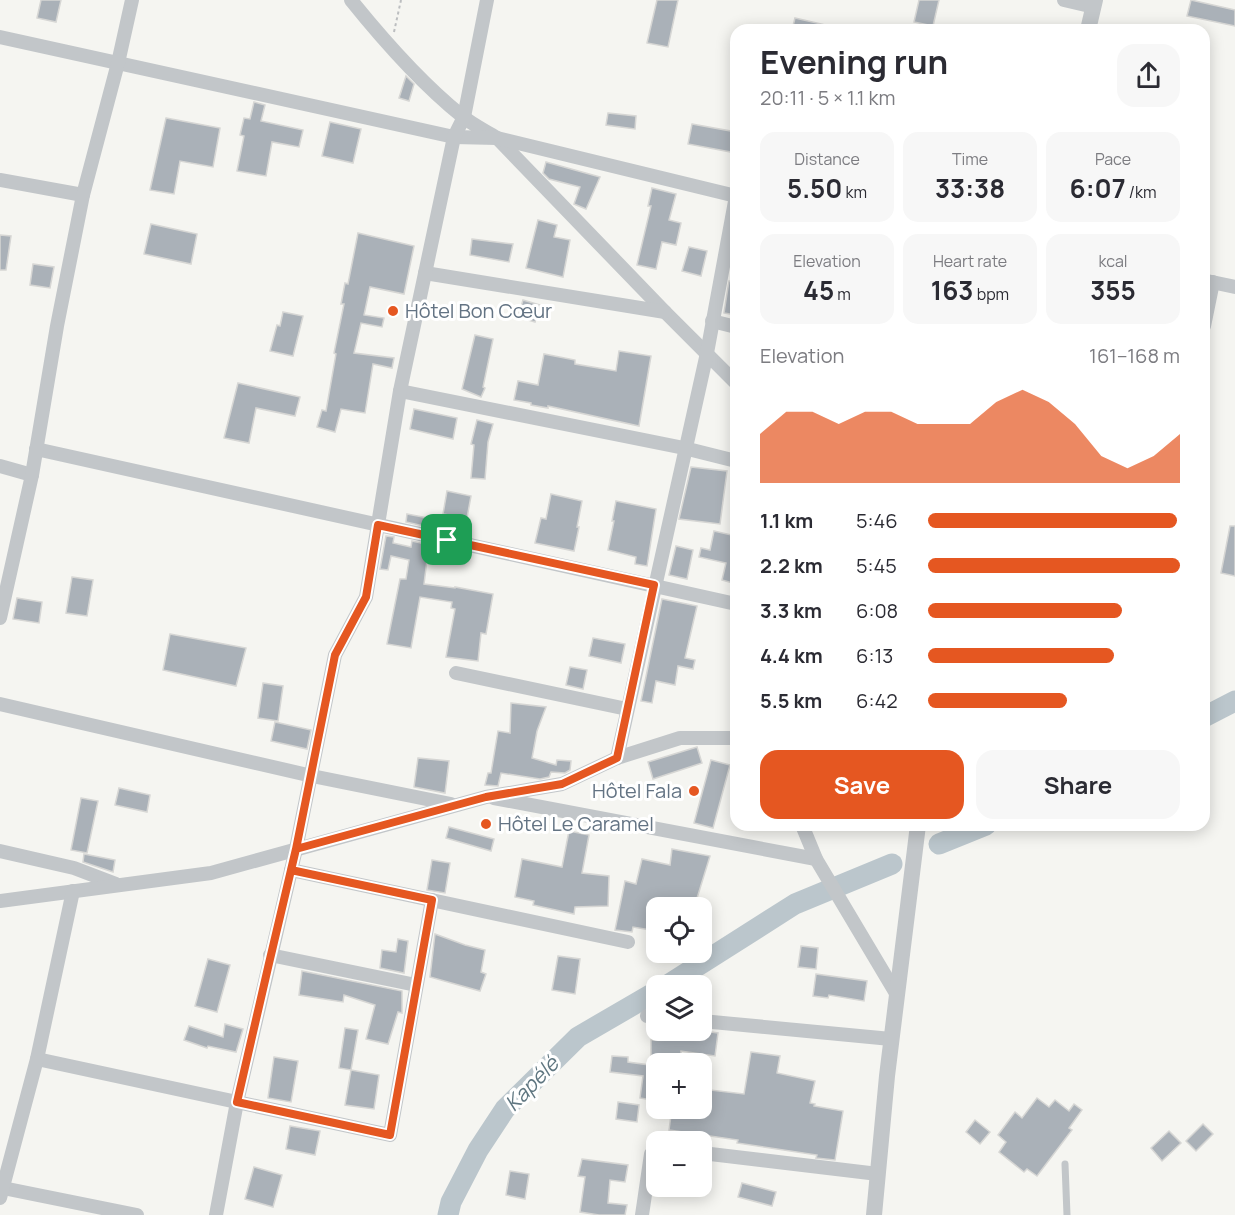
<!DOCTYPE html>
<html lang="en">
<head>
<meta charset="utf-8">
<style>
	body { margin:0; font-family:Manrope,sans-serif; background:#f7f7f7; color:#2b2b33; height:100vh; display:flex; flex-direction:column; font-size:22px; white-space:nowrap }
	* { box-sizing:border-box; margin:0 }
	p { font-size:20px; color:#7c7c81 }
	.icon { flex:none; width:33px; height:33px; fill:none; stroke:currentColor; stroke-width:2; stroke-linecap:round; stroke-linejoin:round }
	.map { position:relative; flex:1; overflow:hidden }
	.side { position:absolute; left:730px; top:24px; width:480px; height:807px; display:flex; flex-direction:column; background:#fff; border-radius:18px; box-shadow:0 3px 15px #0003 }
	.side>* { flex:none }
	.tools { position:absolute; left:646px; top:897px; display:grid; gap:12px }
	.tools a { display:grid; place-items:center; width:66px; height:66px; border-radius:12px; background:#fff; box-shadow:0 3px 15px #0003; font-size:30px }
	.pin { position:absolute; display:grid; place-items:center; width:51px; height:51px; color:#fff; margin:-26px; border-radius:12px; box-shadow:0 3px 9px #0006 }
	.round { display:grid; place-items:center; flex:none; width:63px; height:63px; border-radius:18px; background:#f7f7f7 }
	.summary { display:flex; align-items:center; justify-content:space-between; height:102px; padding:0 30px }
	h1 { font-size:33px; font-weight:700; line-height:45px }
	.figures { display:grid; grid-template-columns:repeat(3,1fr); gap:9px; height:102px; padding:6px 30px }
	.figures div { display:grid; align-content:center; border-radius:15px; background:#f7f7f7; text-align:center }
	.figures b { font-size:26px; font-weight:700 }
	.figures small { font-size:16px; font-weight:400 }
	.figures p { font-size:16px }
	.chart { height:168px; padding:12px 30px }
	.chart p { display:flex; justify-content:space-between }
	.chart svg { width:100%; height:108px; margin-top:6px; fill:#e55721; opacity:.7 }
	.primary-button { display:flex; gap:12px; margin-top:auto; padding:12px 30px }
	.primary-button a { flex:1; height:69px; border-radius:18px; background:#e55721; color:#fff; font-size:24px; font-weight:700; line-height:69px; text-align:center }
	.primary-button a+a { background:#f7f7f7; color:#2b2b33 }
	ul { padding:0 30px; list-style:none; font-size:20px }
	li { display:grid; grid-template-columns:96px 72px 1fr; align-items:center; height:45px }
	li i { height:15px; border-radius:8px; background:#e55721 }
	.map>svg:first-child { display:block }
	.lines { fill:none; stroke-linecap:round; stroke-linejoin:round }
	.river { stroke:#bbc6cc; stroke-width:21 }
	.building { fill:#aab1b8; stroke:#d6d6d4; stroke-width:1.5 }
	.path { stroke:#bcbec0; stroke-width:2; stroke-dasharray:3 3; stroke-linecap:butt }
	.service { stroke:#c2c6c9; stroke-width:7 }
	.minor { stroke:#c2c6c9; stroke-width:14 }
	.tertiary { stroke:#c2c6c9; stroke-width:16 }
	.route-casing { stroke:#fff; stroke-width:12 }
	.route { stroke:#e55721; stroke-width:8 }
	.poi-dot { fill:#e55721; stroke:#fff; stroke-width:2 }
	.labels { text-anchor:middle; stroke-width:6; stroke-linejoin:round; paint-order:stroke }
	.poi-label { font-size:20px; fill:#637383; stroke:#fff; text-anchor:start }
	.water-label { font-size:21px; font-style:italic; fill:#5f7680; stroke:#fff }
</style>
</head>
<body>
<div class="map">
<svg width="1235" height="1215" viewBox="0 0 1235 1215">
	<rect width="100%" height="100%" fill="#f5f5f1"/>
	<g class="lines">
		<!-- river -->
		<g class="river">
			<polyline points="1204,717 1235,701"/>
			<polyline points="939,844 986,825"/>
			<polyline points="666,986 795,904 892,864"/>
			<polyline points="448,1215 451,1202 478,1150 505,1109 578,1037 657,991"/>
		</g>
	</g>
	<!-- building -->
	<g class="building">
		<polygon points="41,0 61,0 56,22 37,18"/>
		<polygon points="657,0 678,0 668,47 647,43"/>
		<polygon points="919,0 939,0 933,26 914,22"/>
		<polygon points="1191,0 1235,10 1235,26 1187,16"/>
		<polygon points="795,18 830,26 829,30 792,30"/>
		<polygon points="406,76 414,84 409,101 399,98"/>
		<polygon points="254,102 265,105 261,121 303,130 299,147 272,142 266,176 237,171 244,136 240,135 244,118 250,119"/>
		<polygon points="608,113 636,116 635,129 606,125"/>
		<polygon points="166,118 220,128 213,167 180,161 174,194 150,190"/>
		<polygon points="330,122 361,129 353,163 322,156"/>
		<polygon points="692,124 736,132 736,153 688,144"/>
		<polygon points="546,162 600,177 586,209 574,204 580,187 549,179 543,173"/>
		<polygon points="652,188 676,194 669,220 681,223 676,245 662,242 656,269 637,265 651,206 648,206"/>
		<polygon points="538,220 557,225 554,237 570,240 563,277 526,268"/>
		<polygon points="151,224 197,234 191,264 144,254"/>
		<polygon points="358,233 414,246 404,294 370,287 364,315 384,318 382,327 361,323 354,353 394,358 392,368 373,364 365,413 341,409 335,432 317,427 322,410 326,411 336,354 334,353 344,304 341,304 345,283 348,284"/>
		<polygon points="0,235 11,236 6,270 0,270"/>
		<polygon points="472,239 513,244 509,262 470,255"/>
		<polygon points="689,247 707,251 701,276 682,271"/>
		<polygon points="33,264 54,267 50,288 30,285"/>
		<polygon points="729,281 736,282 736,315 724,313"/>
		<polygon points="523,300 540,305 535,322 518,317"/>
		<polygon points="283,312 303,316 293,356 270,351 277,325 280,326"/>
		<polygon points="475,335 493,339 483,387 485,388 481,397 462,389"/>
		<polygon points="619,351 651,356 639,426 548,406 548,408 531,405 531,403 514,400 518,381 538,385 544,354 575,360 575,364 616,371"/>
		<polygon points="238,383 300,397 295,416 256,408 249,443 224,438"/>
		<polygon points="414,409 457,418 453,439 410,429"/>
		<polygon points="477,420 493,424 488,442 485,479 471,478 474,445 471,444"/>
		<polygon points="691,467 727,471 720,524 679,519"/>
		<polygon points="447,491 471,496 467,518 443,514"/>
		<polygon points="551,494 582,501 577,527 579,527 574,551 535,543 541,518 546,519"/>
		<polygon points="616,501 656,509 647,566 635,564 636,557 608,550 614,521 612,521"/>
		<polygon points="407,514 439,520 437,529 406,522"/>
		<polygon points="1230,526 1235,526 1235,576 1221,573"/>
		<polygon points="714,531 736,536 736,584 722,580 726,563 699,557 701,548 710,550"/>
		<polygon points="386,536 394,537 393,543 411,547 412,541 434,546 434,548 457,552 455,564 427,560 424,584 455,588 455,587 493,594 486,634 481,633 478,661 446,657 455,609 451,608 452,602 420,597 411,648 387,644 400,579 406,579 409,560 391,556 388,570 380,569"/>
		<polygon points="676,546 693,550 687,579 669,575"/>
		<polygon points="72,577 93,580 87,616 66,613"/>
		<polygon points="17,598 42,602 39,623 13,619"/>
		<polygon points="662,599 697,606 685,658 695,660 693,669 678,666 675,685 656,681 652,703 641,701"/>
		<polygon points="170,634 246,648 236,686 163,670"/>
		<polygon points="593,638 625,644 621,663 589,656"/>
		<polygon points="570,667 587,670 583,689 566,685"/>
		<polygon points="263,683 283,686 278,721 258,718"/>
		<polygon points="511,703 546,707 537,731 532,758 556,765 557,760 571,761 570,770 565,773 551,772 549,777 540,779 501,773 498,786 485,785 488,773 491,773 498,731 510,733"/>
		<polygon points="275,722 311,730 307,749 271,741"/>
		<polygon points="697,747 702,763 653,779 648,762"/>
		<polygon points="418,758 449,761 445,793 414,787"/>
		<polygon points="711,760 730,765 713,828 694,823"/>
		<polygon points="119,788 150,795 147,812 115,805"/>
		<polygon points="81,798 98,801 87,853 71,850"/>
		<polygon points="449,827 494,839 491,851 446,838"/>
		<polygon points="569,831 589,835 582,873 609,876 608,906 575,907 574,914 533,905 534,901 515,897 522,859 562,867"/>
		<polygon points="672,849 710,856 694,908 657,908 657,931 633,927 632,932 615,930 625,881 636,884 642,859 670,865"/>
		<polygon points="84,854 115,860 113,872 83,862"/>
		<polygon points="432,860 450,863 445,893 427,890"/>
		<polygon points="435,934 465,945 485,950 481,972 486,974 480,991 430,977"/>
		<polygon points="398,939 408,941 404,973 380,968 382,950 396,952"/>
		<polygon points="801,946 818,948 816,969 798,967"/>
		<polygon points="558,956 580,959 575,994 552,990"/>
		<polygon points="208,959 230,965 217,1012 195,1006"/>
		<polygon points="302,971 402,991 402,1013 398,1012 388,1044 366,1039 375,1005 344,995 343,1002 299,995"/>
		<polygon points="816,974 867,981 864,1001 829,995 828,998 813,996"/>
		<polygon points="225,1024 243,1029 236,1052 208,1046 207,1048 184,1040 189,1026 223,1037"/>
		<polygon points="345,1028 358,1030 351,1070 339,1068"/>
		<polygon points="696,1030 718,1033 715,1056 681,1051 681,1059 651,1059 651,1040 695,1040"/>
		<polygon points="751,1052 780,1056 777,1073 815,1081 810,1103 815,1104 814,1106 843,1111 835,1160 816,1158 817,1155 737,1143 738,1140 669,1130 672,1108 702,1108 702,1089 744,1094"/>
		<polygon points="612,1056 628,1057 628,1062 657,1066 657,1101 640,1098 643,1076 610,1072"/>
		<polygon points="274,1057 298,1061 291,1102 268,1098"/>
		<polygon points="351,1070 379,1075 374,1109 345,1105"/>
		<polygon points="1037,1098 1049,1107 1055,1100 1069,1111 1074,1104 1082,1110 1069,1128 1072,1130 1037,1176 1027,1169 1024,1172 999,1152 1006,1142 998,1135 1015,1112 1022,1118"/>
		<polygon points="618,1102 639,1105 637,1122 616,1119"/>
		<polygon points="975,1120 990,1132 980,1144 966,1132"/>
		<polygon points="1203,1124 1213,1134 1196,1151 1186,1141"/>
		<polygon points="290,1126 320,1131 315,1155 286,1149"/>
		<polygon points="1169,1131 1181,1143 1162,1161 1151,1148"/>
		<polygon points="582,1159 628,1165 625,1182 610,1180 608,1203 627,1205 625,1215 599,1215 580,1212 585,1177 578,1176"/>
		<polygon points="254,1167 282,1175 273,1207 245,1199"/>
		<polygon points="510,1171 529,1174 525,1199 506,1195"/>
		<polygon points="742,1183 776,1192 772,1206 738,1197"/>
	</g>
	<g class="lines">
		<!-- path -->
		<polyline class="path" points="394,32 401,0"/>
		<!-- service -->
		<polyline class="service" points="1065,1164 1067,1215"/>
		<!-- minor -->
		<g class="minor">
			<path d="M351,0c33,41 70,83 111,116 11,9 24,15 35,22l168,174 71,71"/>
			<polyline points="1064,0 1094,7"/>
			<polyline points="0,37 454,137 497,138 736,196"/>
			<polyline points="0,180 83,195"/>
			<polyline points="425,273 665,312"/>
			<polyline points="1207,281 1235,287"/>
			<polyline points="712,321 736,327"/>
			<polyline points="1204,326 1213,282"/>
			<polyline points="400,391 684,448 736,461"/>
			<polyline points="36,449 736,604"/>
			<polyline points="0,466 32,475"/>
			<polyline points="0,618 32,475 57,326 83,195 118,63 132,0"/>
			<polyline points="456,673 627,709"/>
			<polyline points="0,704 312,776 451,804"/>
			<polyline points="617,758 707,353 736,196"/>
			<polyline points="494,798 816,859"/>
			<polyline points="802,825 816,859 897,995"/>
			<polyline points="0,851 74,868 116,884"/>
			<polyline points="291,870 628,942"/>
			<polyline points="0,901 211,873 486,797 562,784 617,758 680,738 736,738"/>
			<polyline points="270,955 416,985"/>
			<polyline points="647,1016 657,1017"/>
			<polyline points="702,1021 891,1039"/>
			<polyline points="37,1059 390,1135 432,900"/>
			<polyline points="702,1153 878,1174"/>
			<polyline points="3,1188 137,1215"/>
			<polyline points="0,1198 37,1059 73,891"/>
			<polyline points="216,1215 237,1102 296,849 335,655 366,597 400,391 454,137 464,117 487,0"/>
			<polyline points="642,1215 651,1154 657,1148"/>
		</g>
		<!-- tertiary -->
		<g class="tertiary">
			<polyline points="1088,30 1095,0"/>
			<polyline points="874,1215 887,1076 918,825"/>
		</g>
	</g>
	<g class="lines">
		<!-- route casing -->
		<g class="route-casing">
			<path id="route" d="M447,540l-69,-15 -12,72 -31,58 -39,194c-20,84 -40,169 -59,253l153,33 42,-235 -141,-30 5,-21 190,-52 76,-13 55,-26 37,-173 -207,-45"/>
		</g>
		<!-- route -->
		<use href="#route" class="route"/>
	</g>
	<!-- markers -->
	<g class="poi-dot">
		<circle cx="393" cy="311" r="6"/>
		<circle cx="694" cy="791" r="6"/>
		<circle cx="486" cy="824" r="6"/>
	</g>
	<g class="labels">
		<!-- poi labels -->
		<g class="poi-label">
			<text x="405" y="318">Hôtel Bon Cœur</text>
			<text x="682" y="798" text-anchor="end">Hôtel Fala</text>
			<text x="498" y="831">Hôtel Le Caramel</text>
		</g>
		<!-- water labels -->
		<g class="water-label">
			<text transform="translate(532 1084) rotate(-46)" y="7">Kapélé</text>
		</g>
	</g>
</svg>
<div class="tools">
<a><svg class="icon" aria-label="locate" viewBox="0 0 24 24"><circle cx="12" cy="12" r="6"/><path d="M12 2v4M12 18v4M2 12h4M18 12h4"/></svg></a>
<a><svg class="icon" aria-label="layers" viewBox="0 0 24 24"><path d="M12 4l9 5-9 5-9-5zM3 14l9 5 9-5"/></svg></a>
<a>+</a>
<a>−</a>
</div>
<div class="pin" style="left:447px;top:540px;background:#1e9e55"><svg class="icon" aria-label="arrive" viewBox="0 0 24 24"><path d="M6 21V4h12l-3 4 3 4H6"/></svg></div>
<section class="side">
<div class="summary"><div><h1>Evening run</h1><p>20:11 · 5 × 1.1 km</p></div><a class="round"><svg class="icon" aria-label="share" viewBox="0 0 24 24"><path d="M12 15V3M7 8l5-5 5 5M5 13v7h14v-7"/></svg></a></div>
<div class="figures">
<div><p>Distance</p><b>5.50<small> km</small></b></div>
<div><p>Time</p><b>33:38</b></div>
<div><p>Pace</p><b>6:07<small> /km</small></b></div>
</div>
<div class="figures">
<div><p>Elevation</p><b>45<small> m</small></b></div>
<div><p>Heart rate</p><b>163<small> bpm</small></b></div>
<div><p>kcal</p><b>355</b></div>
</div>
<div class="chart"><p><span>Elevation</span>161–168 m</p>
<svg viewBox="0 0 160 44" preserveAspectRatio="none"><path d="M0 44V24L10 15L20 15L30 20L40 15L50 15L60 20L70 20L80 20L90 11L100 6L110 11L120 20L130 33L140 38L150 33L160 24V44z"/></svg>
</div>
<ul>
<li><b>1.1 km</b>5:46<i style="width:99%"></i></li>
<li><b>2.2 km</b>5:45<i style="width:100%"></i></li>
<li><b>3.3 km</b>6:08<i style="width:77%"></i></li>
<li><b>4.4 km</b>6:13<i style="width:74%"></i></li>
<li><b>5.5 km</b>6:42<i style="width:55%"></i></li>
</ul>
<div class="primary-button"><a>Save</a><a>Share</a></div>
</section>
</div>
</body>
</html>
